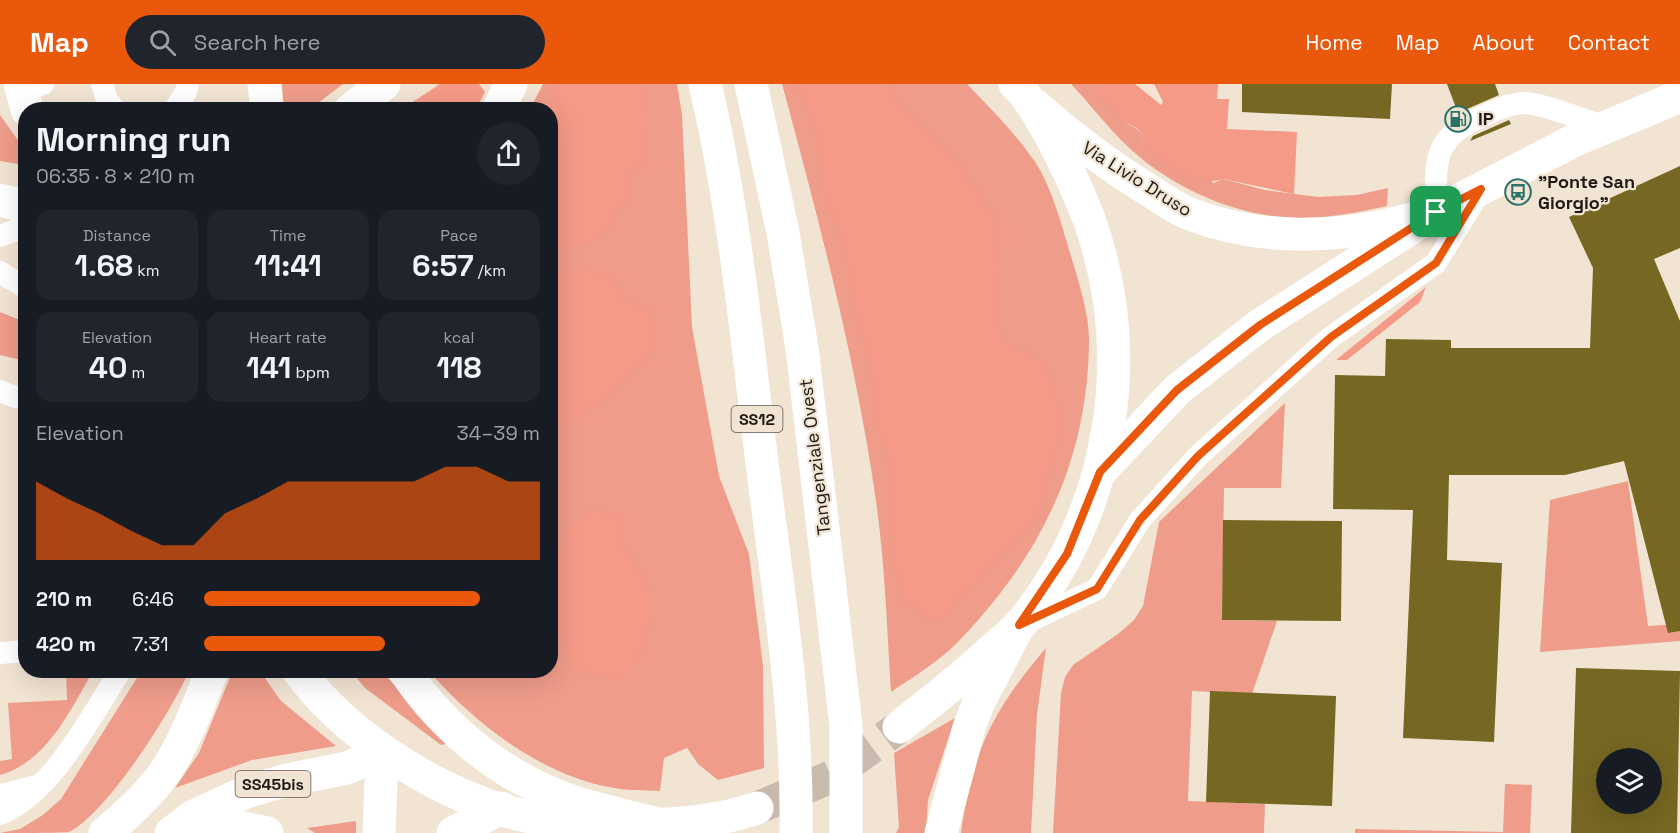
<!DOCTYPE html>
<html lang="en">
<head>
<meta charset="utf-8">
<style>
	body { margin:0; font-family:"Space Grotesk",sans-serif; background:#20242c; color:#f1f3f6; height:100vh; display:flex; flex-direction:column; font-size:22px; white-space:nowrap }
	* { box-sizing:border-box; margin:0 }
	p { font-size:20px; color:#9ea1a6 }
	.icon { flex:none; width:33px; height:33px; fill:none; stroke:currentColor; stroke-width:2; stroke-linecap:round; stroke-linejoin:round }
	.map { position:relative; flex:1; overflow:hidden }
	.sheet { position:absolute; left:18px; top:18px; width:540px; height:576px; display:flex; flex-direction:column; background:#171b24; border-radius:24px; box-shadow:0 6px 24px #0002 }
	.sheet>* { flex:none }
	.tools { position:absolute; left:1596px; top:664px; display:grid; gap:12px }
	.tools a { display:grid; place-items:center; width:66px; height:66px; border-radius:50%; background:#171b24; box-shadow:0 6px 24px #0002; font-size:30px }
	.pin { position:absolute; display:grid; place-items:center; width:51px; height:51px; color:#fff; margin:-26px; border-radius:12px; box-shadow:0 3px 9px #0006 }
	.round { display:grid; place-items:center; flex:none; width:63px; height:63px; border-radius:32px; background:#20242c }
	.overview { display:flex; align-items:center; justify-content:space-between; height:102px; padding:0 18px }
	h1 { font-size:33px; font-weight:700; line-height:45px }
	.stats { display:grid; grid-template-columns:repeat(3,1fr); gap:9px; height:102px; padding:6px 18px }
	.stats div { display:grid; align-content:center; border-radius:15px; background:#20242c; text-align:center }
	.stats b { font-size:30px; font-weight:700 }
	.stats small { font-size:16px; font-weight:400 }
	.stats p { font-size:16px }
	.chart { height:168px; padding:12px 18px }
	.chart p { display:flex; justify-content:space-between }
	.chart svg { width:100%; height:108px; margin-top:6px; fill:#ea580c; opacity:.7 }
	ul { padding:0 18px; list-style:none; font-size:20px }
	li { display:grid; grid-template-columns:96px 72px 1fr; align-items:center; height:45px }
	li i { height:15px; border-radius:8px; background:#ea580c }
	header { display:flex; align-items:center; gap:36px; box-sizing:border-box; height:84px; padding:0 30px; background:#ea580c; color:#fff }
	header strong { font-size:28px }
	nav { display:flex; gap:33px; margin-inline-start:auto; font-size:21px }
	.search { width:420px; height:54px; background:#20242c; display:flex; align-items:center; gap:15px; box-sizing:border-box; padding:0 21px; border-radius:33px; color:#9ea1a6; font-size:22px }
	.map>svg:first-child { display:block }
	.green { fill:#ef9c8a }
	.forest { fill:#f49a87 }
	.building { fill:#766722; fill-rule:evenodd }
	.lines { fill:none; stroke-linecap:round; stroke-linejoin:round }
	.primary-tunnel { stroke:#c8bbad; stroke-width:33; stroke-dasharray:33 16; stroke-linecap:butt }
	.lane { stroke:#fff; stroke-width:22 }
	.street { stroke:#fff; stroke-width:33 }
	.secondary { stroke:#fff; stroke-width:33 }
	.primary { stroke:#fff; stroke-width:33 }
	.highway { stroke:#fff; stroke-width:33 }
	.route-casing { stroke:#fff; stroke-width:12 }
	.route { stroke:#ea580c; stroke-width:8 }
	.labels { text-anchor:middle; stroke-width:4.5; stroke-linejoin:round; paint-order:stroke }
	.shield { fill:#f2e4d3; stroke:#5e564d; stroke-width:1.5 }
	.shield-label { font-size:16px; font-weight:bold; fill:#1e1913 }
	.poi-label { font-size:18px; font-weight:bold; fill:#1e1913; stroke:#f2e4d3; text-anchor:start }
	.street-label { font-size:18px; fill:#1e1913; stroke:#f2e4d3 }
</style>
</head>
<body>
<header>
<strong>Map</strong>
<div class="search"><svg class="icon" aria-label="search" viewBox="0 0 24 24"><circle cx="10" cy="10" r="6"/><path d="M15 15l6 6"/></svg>Search here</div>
<nav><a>Home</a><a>Map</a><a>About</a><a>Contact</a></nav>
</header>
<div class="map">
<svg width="1680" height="749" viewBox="0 0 1680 749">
	<rect width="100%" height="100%" fill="#f2e4d3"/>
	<!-- green -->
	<g class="green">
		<polygon points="282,0 343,0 310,25 284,25"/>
		<path d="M543,0h134l5,31 10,212 27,149 30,78 14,112 1,102 -46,12 -20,-16 -11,-16 -23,10 -4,33c-16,-1 -34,0 -51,-4 -69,-13 -135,-64 -180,-116l121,-1v-560l-20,-1z"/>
		<path d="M782,0h185c23,24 47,48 66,75 17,22 30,70 38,97 8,27 19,60 18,88 -2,121 -50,214 -132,299 -19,19 -44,34 -66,49 -4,-63 -6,-128 -15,-191 -20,-141 -57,-280 -94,-417z"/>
		<path d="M1071,0h19l37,39 14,9 3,10 70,41 9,-4 42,11 53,7 39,-2 31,-7 -1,18c-28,6 -57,12 -86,12 -64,0 -133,-31 -178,-76 -18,-18 -34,-39 -52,-58z"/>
		<polygon points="0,31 25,66 25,81 0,77"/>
		<polygon points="0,228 25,238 25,277 0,271"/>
		<polygon points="1285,319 1281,404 1224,404 1222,536 1277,537 1252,610 1192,607 1188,717 1265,720 1264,749 1053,749 1061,609 1065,593 1073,581 1118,550 1134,536 1143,522 1159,438"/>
		<polygon points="1628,397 1648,542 1680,540 1680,557 1540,568 1550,416"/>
		<path d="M1046,564l-9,66 -6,119h-70c11,-81 32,-123 85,-185z"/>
		<path d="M142,586l47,1c-17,40 -82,142 -120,161 -8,1 -56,1 -69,1l20,-4 23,-14 18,-16z"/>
		<polygon points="233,586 260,587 281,617 336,662 252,676 175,704 199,669"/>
		<path d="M66,587h27c-22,38 -46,91 -93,104v-14l12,-2 -4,-56 59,-3z"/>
		<polygon points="351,587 381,587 450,659 441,661 365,604"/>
		<polygon points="955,634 928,716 926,749 896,749 899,743 894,669"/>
		<polygon points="1505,700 1532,701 1530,749 1355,749 1355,745 1503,748"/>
		<polygon points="356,737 356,749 315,749 307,744"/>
	</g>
	<!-- forest -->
	<g class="forest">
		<polygon points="440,0 479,0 485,8 476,25 402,25"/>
		<polygon points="558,0 647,0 648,78 625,87 630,108 600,153 559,166 551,150 550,26 543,25 556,8"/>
		<polygon points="797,0 889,0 898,20 954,73 994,134 996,201 1001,256 1046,279 1062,338 1037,436 937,539 902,516 891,468 888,377 876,332 870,278 853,221 846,165 823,108 817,50"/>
		<path d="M1090,0h45l26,21 2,-3 -9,-18h64l-1,15h12l-2,30 70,3 -3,62 -71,-15c-23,9 -67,-16 -79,-38 -2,-2 -1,-6 -3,-9 -3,-4 -11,-7 -15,-10 -13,-11 -25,-25 -36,-38z"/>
		<polygon points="582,186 612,191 626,218 650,225 655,249 652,271 572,341 551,337 551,189"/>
		<polygon points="1426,203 1420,218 1347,276 1336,276"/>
		<polygon points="593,426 621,431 624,461 652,507 652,535 637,579 620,596 572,585 552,537 558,463 568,445"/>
	</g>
	<!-- building -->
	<g class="building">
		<polygon points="1242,0 1392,0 1390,35 1242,28"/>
		<polygon points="1447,0 1495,0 1499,11 1458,29"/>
		<polygon points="1509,36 1511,40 1470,57 1473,52"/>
		<polygon points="1680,82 1680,164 1654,175 1680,237 1680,547 1668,549 1624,377 1565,391 1449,391 1447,476 1502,479 1494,658 1403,654 1413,426 1333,425 1335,291 1385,292 1386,255 1451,256 1451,264 1590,264 1593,184 1569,133"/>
		<polygon points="1223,436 1342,437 1341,537 1222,536"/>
		<path d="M1576,584l104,3 -3,162h-106zM1606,675h46v45h-46z"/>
		<polygon points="1210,607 1336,612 1332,722 1206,718"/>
	</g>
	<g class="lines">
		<!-- primary-tunnel -->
		<polyline class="primary-tunnel" points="757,724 831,693 899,643"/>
		<!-- lane -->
		<g class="lane">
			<polyline points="102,0 107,16 115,26"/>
			<polyline points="21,8 43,0"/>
			<polyline points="174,26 186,8 188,0"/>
			<path d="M1436,128c0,-51 -5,-74 47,-96 13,-6 26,-12 40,-13 21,0 62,18 84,24"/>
			<polyline points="0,152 26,142"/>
			<polyline points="0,188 26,204"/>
			<polyline points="0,307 15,313 26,312"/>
			<polyline points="1021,541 1097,505 1140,436 1198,372 1331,253 1436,179 1481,106"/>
			<polyline points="0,569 26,567"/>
			<polyline points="0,711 37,702"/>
			<path d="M0,730c52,-21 91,-98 121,-144"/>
		</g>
		<!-- street -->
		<g class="street">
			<polyline points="20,0 27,26"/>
			<polyline points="264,0 267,26"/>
			<polyline points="379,749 382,668"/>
			<polyline points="453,749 501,724"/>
		</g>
		<!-- secondary -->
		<g class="secondary">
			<path d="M1036,22c36,32 73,60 114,85 13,8 26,18 40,23 68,27 152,25 221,5"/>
			<polyline points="1100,388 1177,306 1260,241 1436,128 1575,56 1680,12"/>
		</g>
		<!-- primary -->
		<g class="primary">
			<polyline points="350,26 384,0"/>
			<path d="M298,586c51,70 153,133 238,148 32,6 64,6 95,7 42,0 87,-3 126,-17"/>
			<path d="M899,643c31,-24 61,-48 91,-75 9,-9 21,-17 30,-27 93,-114 118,-269 69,-406 -13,-34 -48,-111 -74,-135"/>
		</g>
		<!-- highway -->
		<g class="highway">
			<path d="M705,0c30,127 42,258 58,387 15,119 35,241 33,362"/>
			<polyline points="751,0 783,149 802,264 846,642 846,749"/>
			<polyline points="1017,0 1018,3"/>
			<polyline points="498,26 511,0"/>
			<polyline points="0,116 26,122"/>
			<path d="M404,586c41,62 103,110 173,133 28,8 57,15 85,22"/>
			<polyline points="192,733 267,749"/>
			<polyline points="536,734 555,749"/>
			<path d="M105,749c22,-18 46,-40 62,-64 19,-30 32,-65 45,-99"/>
			<polyline points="171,749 192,733 246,708 287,696 347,684 382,668"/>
			<polyline points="941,749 969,644 978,620 1019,541"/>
		</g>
	</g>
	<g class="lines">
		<!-- route casing -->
		<g class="route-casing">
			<polygon id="route" points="1481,105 1436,179 1331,253 1198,372 1140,436 1097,505 1019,541 1067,470 1100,388 1177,306 1260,241 1436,128"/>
		</g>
		<!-- route -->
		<use href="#route" class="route"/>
	</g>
	<!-- icons -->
	<defs>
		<g id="fuel-ring" transform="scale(1.35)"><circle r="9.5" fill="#f2e4d3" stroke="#2a7167" stroke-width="1.5"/><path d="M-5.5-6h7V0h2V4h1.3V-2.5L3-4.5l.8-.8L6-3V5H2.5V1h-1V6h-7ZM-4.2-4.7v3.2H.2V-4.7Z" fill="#2a7167"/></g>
		<g id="bus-ring" transform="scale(1.35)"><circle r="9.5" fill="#f2e4d3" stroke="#2a7167" stroke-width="1.5"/><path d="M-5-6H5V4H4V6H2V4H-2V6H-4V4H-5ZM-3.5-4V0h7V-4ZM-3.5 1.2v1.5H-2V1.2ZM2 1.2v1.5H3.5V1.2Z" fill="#2a7167"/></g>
	</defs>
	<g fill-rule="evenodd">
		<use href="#fuel-ring" x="1458" y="35"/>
		<use href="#bus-ring" x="1518" y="108"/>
	</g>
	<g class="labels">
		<!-- shield labels -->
		<g class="shield">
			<rect x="731.5" y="322" width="51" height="26" rx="4.5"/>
			<rect x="235.5" y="687" width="75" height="26" rx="4.5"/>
		</g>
		<g class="shield-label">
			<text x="757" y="341">SS12</text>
			<text x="273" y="706">SS45bis</text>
		</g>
		<!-- poi labels -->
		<g class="poi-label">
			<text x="1478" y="41">IP</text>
			<text x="1538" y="104">"Ponte San<tspan x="1538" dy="21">Giorgio"</tspan></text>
		</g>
		<!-- street labels -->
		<g class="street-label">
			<text transform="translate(1137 95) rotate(32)" y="6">Via Livio Druso</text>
			<text transform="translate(815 373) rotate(-97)" y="6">Tangenziale Ovest</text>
		</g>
	</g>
</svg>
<div class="tools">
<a><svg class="icon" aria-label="layers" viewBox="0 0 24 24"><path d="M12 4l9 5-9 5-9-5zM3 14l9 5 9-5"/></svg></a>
</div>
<div class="pin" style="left:1436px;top:128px;background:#1e9e55"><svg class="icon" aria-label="arrive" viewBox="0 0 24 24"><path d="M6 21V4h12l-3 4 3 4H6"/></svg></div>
<section class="sheet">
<div class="overview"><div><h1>Morning run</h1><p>06:35 · 8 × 210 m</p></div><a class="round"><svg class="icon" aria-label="share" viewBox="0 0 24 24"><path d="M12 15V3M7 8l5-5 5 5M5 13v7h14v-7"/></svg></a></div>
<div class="stats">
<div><p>Distance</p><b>1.68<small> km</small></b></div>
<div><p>Time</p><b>11:41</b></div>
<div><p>Pace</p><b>6:57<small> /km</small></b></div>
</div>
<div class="stats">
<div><p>Elevation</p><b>40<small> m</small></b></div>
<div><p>Heart rate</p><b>141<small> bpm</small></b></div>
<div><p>kcal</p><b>118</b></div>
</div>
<div class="chart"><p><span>Elevation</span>34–39 m</p>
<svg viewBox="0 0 160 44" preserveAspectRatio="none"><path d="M0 44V12L10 19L20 25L30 32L40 38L50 38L60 25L70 19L80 12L90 12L100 12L110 12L120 12L130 6L140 6L150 12L160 12V44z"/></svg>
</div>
<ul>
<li><b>210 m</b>6:46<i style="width:82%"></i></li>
<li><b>420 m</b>7:31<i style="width:54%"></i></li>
</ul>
</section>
</div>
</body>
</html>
